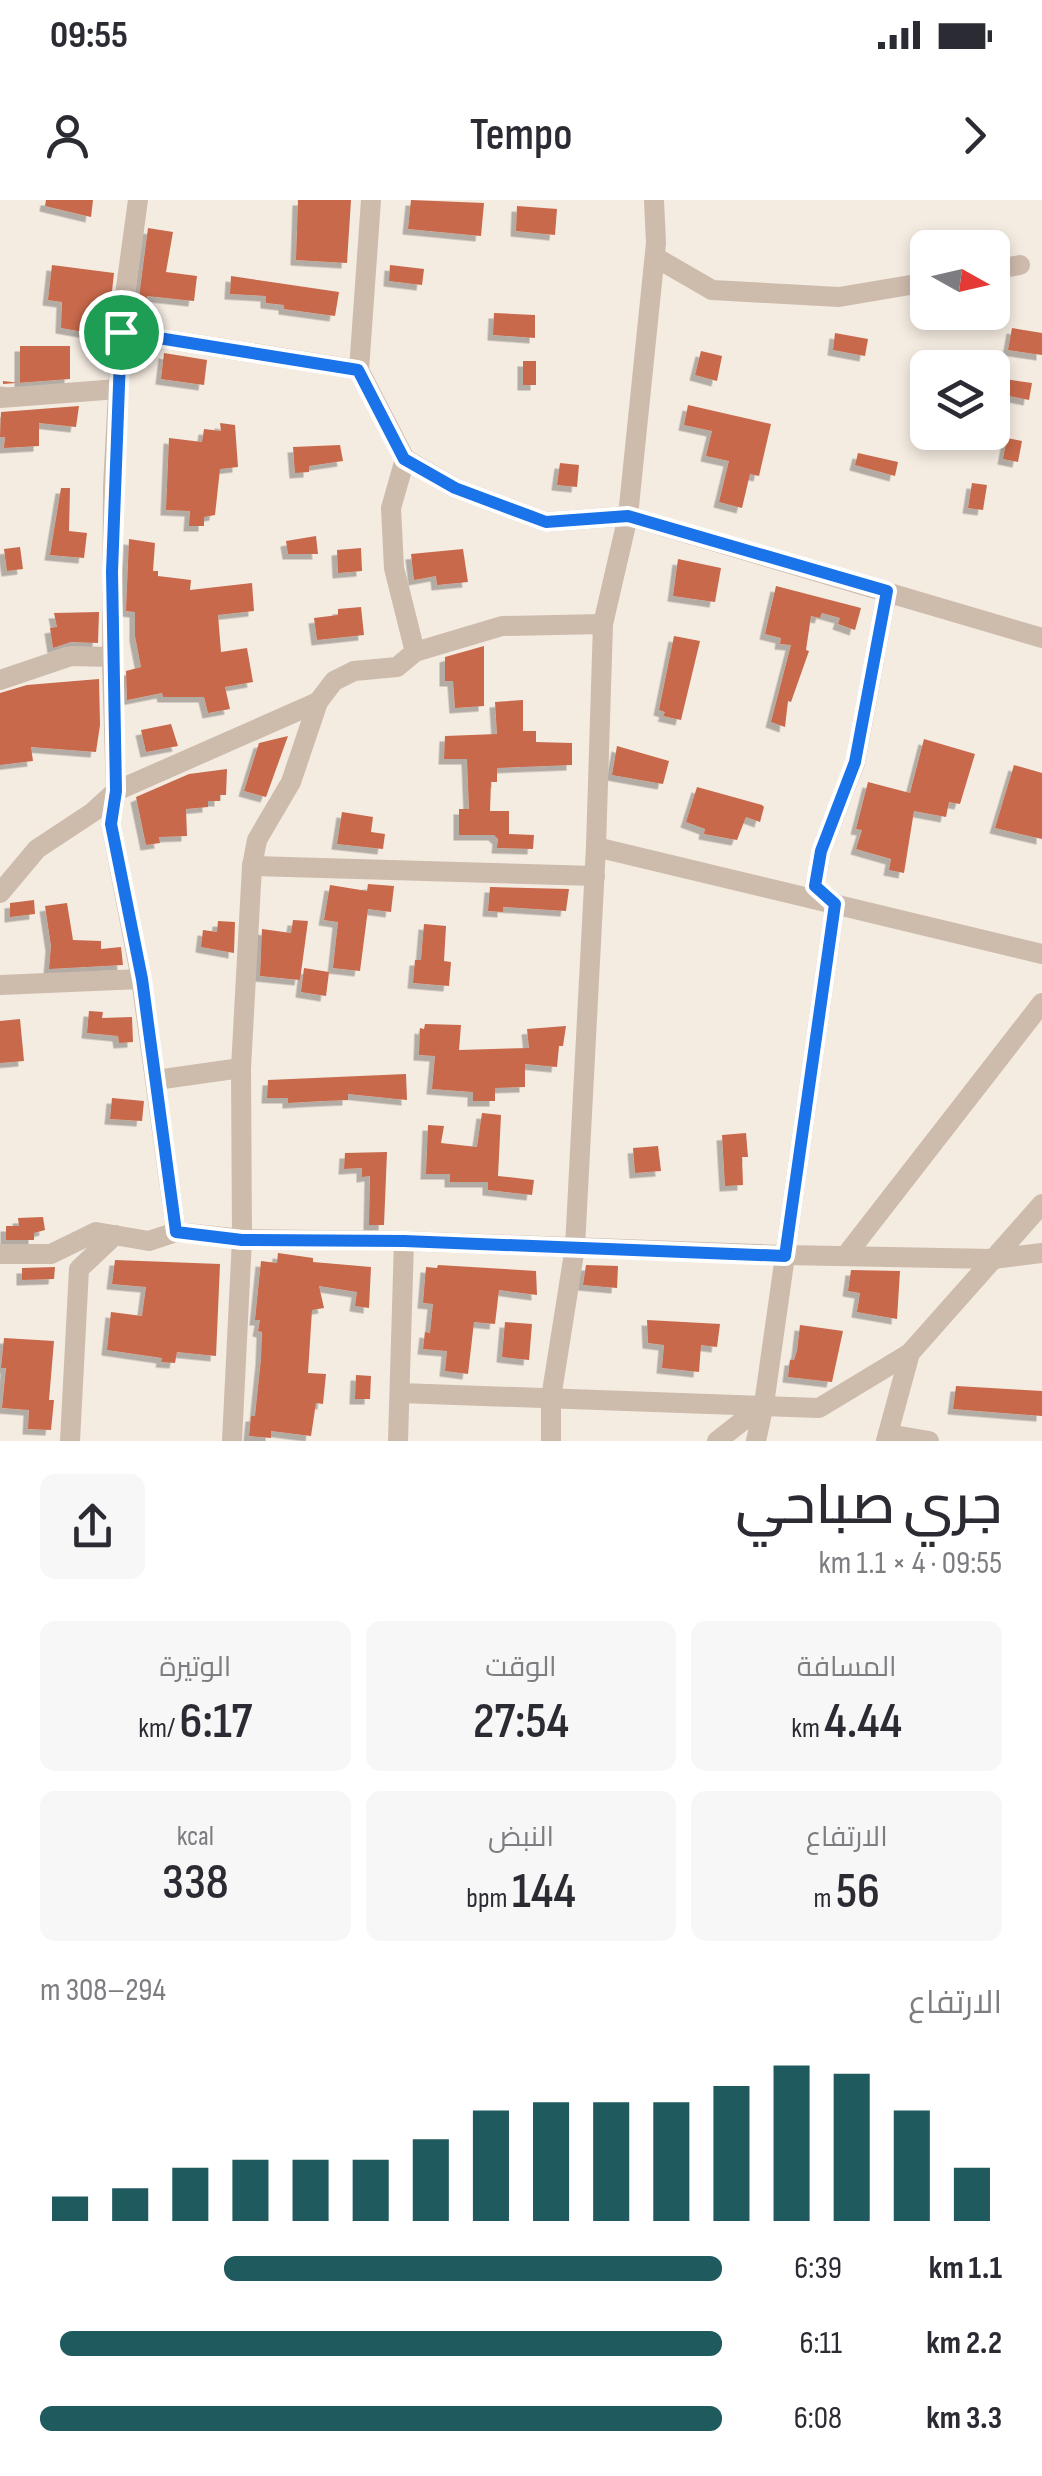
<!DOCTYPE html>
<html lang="ar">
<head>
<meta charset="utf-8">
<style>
	body { margin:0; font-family:"Sofia Sans Condensed",Cairo,sans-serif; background:#f7f7f7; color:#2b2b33; direction:rtl; height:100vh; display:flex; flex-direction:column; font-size:38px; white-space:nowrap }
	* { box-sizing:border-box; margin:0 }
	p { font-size:32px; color:#7c7c81 }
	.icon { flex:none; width:55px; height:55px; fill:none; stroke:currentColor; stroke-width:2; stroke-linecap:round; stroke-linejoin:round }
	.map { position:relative; height:1241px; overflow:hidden; direction:ltr }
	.drawer { display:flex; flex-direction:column; background:#fff; flex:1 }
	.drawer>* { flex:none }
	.needle { width:65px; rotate:98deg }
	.controls { position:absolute; left:910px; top:30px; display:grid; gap:20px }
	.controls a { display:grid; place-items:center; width:100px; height:100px; border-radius:15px; background:#fff; box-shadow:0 5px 15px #0003; font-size:50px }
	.pin { position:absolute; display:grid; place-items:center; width:85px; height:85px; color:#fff; margin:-42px; border:5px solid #fff; border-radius:50%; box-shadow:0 2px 10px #0007 }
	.round { display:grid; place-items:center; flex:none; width:105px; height:105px; border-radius:15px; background:#f7f7f7 }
	.summary { display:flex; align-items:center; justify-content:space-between; height:170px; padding:0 40px }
	h1 { font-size:55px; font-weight:600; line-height:75px }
	.stats { display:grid; grid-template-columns:repeat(3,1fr); gap:15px; height:170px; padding:10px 40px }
	.stats div { display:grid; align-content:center; border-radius:15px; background:#f7f7f7; text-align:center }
	.stats b { font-size:50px; font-weight:600 }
	.stats small { font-size:28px; font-weight:400 }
	.stats p { font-size:28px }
	.chart { height:280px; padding:20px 40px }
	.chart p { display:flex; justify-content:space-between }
	.chart svg { width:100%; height:180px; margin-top:10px; stroke:#1f5a5e; stroke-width:6 }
	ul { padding:0 40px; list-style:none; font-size:32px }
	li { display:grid; grid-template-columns:160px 120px 1fr; align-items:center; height:75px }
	li i { height:25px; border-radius:12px; background:#1f5a5e }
	.status { display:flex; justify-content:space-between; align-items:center; height:70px; padding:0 50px; background:#fff; direction:ltr }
	.status svg { height:28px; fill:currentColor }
	header { display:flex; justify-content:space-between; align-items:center; height:130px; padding:0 40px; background:#fff; font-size:45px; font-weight:600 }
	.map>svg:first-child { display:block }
	.building { fill:#c8694b; filter:url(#shadow) }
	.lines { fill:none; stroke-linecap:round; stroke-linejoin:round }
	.minor { stroke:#cdbbac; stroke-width:20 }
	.route-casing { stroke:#fff; stroke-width:20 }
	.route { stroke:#1a73e8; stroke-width:12 }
</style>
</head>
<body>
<div class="status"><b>09:55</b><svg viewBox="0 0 49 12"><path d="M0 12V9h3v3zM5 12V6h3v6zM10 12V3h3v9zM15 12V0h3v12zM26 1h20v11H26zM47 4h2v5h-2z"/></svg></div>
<header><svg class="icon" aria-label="forward" viewBox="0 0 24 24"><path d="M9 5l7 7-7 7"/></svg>Tempo<svg class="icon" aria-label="person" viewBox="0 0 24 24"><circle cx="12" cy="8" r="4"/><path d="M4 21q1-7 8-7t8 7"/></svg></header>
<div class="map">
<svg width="1042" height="1241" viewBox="0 0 1042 1241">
	<defs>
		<filter id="shadow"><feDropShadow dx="-5.5" dy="5.5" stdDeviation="0" flood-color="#0004"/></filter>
	</defs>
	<rect width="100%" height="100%" fill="#f4ebe1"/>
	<!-- building -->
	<g class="building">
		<polygon points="46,0 93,0 91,17 45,6"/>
		<polygon points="298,0 351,0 347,63 296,60"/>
		<polygon points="411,0 484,3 481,36 408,29"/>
		<polygon points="517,6 557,9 555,35 516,31"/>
		<polygon points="148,28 173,32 166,72 197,76 194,101 147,96 144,122 136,120"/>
		<polygon points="52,65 114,73 107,136 61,128 62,102 48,100"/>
		<polygon points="390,65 424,69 422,85 389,81"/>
		<polygon points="231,76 339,92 335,116 284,109 284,105 266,103 266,96 230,94"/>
		<polygon points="494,113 535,115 535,138 493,135"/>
		<polygon points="1012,128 1042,133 1042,155 1008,150"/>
		<polygon points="835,133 868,139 865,156 833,150"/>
		<polygon points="20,146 70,146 70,179 3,184 3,181 20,183"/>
		<polygon points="701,151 722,156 717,181 695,175"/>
		<polygon points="164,153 207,160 204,185 161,179"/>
		<rect x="523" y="161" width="13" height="24"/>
		<polygon points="998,178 1032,183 1029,200 995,193"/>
		<polygon points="688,205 771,224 759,276 750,274 742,308 719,302 729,261 706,256 712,231 684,225"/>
		<polygon points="79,206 76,227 39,223 39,246 4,248 5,237 0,237 1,212"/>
		<polygon points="220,223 235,225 238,267 220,269 215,315 204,317 204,326 189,326 190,311 166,310 169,238 202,242 204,229 221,231"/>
		<polygon points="1007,238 1022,241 1018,262 1003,259"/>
		<polygon points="340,245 343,261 309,266 309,272 295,273 293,247"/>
		<polygon points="858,253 898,262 895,276 855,265"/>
		<polygon points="560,263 579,265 577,287 557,285"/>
		<polygon points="972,283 987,285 983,310 968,308"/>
		<polygon points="61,288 70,288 69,331 87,333 84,358 50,355"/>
		<polygon points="316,336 318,354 288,354 286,341"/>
		<polygon points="129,339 155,343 153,371 158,371 158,376 191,380 190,390 252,383 254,411 218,415 221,452 247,448 253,482 225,487 230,509 208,513 204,497 163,497 162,493 127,500 126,471 141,467 135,436 135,412 126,411"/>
		<polygon points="20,347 23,369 7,371 4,349"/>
		<polygon points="361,348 362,371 338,373 337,350"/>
		<polygon points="463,349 468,382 437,385 436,376 414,380 411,354"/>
		<polygon points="678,359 721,368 715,402 673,396"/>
		<polygon points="776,386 861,408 855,430 838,424 840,418 822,413 820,418 811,416 806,450 809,451 791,502 788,501 785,527 771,522 791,445 780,444 781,438 765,434"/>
		<polygon points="361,407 364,435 317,440 314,418 338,415 338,409"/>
		<polygon points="99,412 98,443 71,442 53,448 50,428 57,427 54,413"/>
		<polygon points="674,436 700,441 681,520 663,516 665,512 659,510"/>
		<polygon points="484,446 484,506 455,508 453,481 445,481 445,457"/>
		<polygon points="99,479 100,525 96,552 31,547 33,561 0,565 0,493 27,485"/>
		<polygon points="523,500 523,531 536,531 536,542 572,543 572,565 497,568 497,582 491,582 490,611 509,611 509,634 534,635 533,649 497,648 498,639 494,635 459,635 459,609 469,609 467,559 444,559 445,536 497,534 495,502"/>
		<polygon points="171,524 178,546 146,552 141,530"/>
		<polygon points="288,536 266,597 244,591 259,543"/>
		<polygon points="924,539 975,554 960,604 949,602 946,617 914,611 904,673 889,670 891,659 856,649 862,630 856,629 868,582 910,593"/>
		<polygon points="617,546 669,561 663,584 612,575"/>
		<polygon points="1014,565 1042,573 1042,639 995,628"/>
		<polygon points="227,569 226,595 220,595 220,601 208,601 208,607 186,609 187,636 159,637 160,643 146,645 136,597 189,574"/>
		<polygon points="697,587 762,605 764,607 760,622 746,617 737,640 704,634 705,629 686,622"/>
		<polygon points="342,612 373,617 371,632 385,634 383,649 337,644"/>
		<polygon points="368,684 394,686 391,712 368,709 360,771 333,768 338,722 324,720 330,685 367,691"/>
		<polygon points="490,687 569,689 566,711 503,707 503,712 488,711"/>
		<polygon points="34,700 35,714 10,717 10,703"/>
		<polygon points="67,703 73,740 101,741 101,749 121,747 123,765 49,769 51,746 45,706"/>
		<polygon points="293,720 308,721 300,780 260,776 262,729 291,733"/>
		<polygon points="218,721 235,722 234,753 201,747 203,730 217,732"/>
		<polygon points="424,724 446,726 444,761 451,762 449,786 413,783 415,760 421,760"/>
		<polygon points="304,768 329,772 326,796 301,792"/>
		<polygon points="89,811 103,812 102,818 132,817 133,842 119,843 118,836 87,833"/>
		<polygon points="20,819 24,861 0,863 0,821"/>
		<polygon points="425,824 461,825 459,850 529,848 527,829 566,826 563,846 559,846 557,867 525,864 525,887 495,888 495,901 473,901 473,892 432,889 435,856 419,855 420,828 424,829"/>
		<polygon points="406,874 407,900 348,894 348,900 323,901 288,903 288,898 267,898 268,880"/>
		<polygon points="112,898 144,901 142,921 110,919"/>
		<polygon points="482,913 501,915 498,976 534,980 532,995 488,990 488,982 450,982 450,974 426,974 428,925 444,926 441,943 477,947"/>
		<polygon points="746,933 748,957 742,957 743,985 725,986 722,935"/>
		<polygon points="658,946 661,971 635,973 633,948"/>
		<polygon points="387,952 384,1025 369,1025 370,976 362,977 362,968 344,969 345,953"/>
		<polygon points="43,1017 45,1030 34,1033 34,1040 6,1040 6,1026 19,1026 18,1018"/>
		<polygon points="278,1053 313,1058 313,1062 371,1067 369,1108 355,1106 357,1092 319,1086 324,1108 312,1110 308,1173 326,1174 323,1204 316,1203 311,1236 271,1231 271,1238 249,1236 251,1216 255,1216 261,1159 262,1132 258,1131 260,1120 255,1120 261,1061 277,1063"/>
		<polygon points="115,1060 220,1064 216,1156 177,1152 175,1163 161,1162 162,1158 107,1150 111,1112 142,1116 146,1087 112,1084"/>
		<polygon points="438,1065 536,1071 537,1095 499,1090 495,1124 474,1122 468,1174 445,1171 447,1151 423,1149 425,1132 430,1133 433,1104 423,1103 426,1067 437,1068"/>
		<polygon points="586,1065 618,1066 617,1088 583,1085"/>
		<polygon points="55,1067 54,1079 22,1080 22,1068"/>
		<polygon points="851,1070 900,1071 897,1119 857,1112 860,1093 848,1091"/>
		<polygon points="647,1120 720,1124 717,1147 701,1145 699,1172 662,1168 664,1145 648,1143"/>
		<polygon points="505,1122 532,1124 529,1160 502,1157"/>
		<polygon points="800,1125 843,1131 832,1182 788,1177 790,1160 794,1160 797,1151"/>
		<polygon points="4,1138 54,1141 49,1200 54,1200 51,1230 28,1229 29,1210 2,1208 6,1168 1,1168"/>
		<polygon points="356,1175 371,1176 370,1199 355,1199"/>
		<polygon points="956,1186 1042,1191 1042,1216 953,1209"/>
	</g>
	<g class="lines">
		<!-- minor -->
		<g class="minor">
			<polyline points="138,0 122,117 113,287 112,466 116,591 111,624 141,779 176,1032"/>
			<polyline points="371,0 359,170 405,259 455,288 546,322 628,316 1042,438"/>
			<polyline points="655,57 712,90 839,97 928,82"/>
			<polyline points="992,70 1020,65"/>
			<polyline points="121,132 359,170"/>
			<polyline points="0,198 118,189"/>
			<polyline points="405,259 391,308 394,368 415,452"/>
			<polyline points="0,480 71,456 112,457"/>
			<polyline points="596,647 1042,754"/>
			<polyline points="252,666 595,676"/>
			<polyline points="0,693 37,649 93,612 116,591 318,502 334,481 354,471 397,467 415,452 502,426 603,424"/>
			<polyline points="0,785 141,779"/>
			<polyline points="156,880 241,868"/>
			<polyline points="0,1054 51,1054 96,1032 149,1041 176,1032 242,1039 404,1041 785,1055 993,1059 1042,1053"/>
			<polyline points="847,1054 1042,803"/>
			<polyline points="400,1193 819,1208 910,1153"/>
			<polyline points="888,1234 929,1241"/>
			<polyline points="70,1241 79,1069 115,1035"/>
			<polyline points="232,1241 242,1039 241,868 252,666 257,640 291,582 318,502"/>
			<polyline points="398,1241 404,1041"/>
			<polyline points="551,1241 551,1198 575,1047 596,647 603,424 628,316 656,43 654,0"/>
			<polyline points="717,1241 764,1204"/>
			<polyline points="756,1241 764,1204 835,704 815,686 821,651 855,563 887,391"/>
			<polyline points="886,1241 910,1153 1042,1004"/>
		</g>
	</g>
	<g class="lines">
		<!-- route casing -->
		<g class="route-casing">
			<polygon id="route" points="121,132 358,170 404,259 455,288 546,322 628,316 887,391 855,562 821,651 815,686 835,704 785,1056 404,1041 242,1040 176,1032 142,779 111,624 116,591 112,372"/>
		</g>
		<!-- route -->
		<use href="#route" class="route"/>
	</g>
</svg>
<div class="controls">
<a><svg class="needle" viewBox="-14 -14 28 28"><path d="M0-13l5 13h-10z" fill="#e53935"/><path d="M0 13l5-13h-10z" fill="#7c7c81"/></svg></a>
<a><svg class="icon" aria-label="layers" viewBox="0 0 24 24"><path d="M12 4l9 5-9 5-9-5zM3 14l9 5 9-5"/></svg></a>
</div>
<div class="pin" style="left:121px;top:132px;background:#1e9e55"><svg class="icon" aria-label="arrive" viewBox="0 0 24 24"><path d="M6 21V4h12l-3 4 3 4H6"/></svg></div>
</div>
<section class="drawer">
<div class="summary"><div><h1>جري صباحي</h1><p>09:55 · 4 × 1.1 km</p></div><a class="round"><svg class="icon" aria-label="share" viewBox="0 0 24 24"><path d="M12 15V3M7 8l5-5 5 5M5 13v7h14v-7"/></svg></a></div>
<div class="stats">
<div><p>المسافة</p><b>4.44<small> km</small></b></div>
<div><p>الوقت</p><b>27:54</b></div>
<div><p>الوتيرة</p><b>6:17<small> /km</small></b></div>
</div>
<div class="stats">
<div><p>الارتفاع</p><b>56<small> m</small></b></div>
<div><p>النبض</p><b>144<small> bpm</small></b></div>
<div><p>kcal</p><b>338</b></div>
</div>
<div class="chart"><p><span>الارتفاع</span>294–308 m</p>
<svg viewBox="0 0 160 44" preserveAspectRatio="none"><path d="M5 44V38M15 44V36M25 44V31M35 44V29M45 44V29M55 44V29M65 44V24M75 44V17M85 44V15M95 44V15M105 44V15M115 44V11M125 44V6M135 44V8M145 44V17M155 44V31"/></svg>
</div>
<ul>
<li><b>1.1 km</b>6:39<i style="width:73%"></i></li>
<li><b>2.2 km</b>6:11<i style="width:97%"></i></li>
<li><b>3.3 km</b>6:08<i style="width:100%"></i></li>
</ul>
</section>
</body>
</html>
